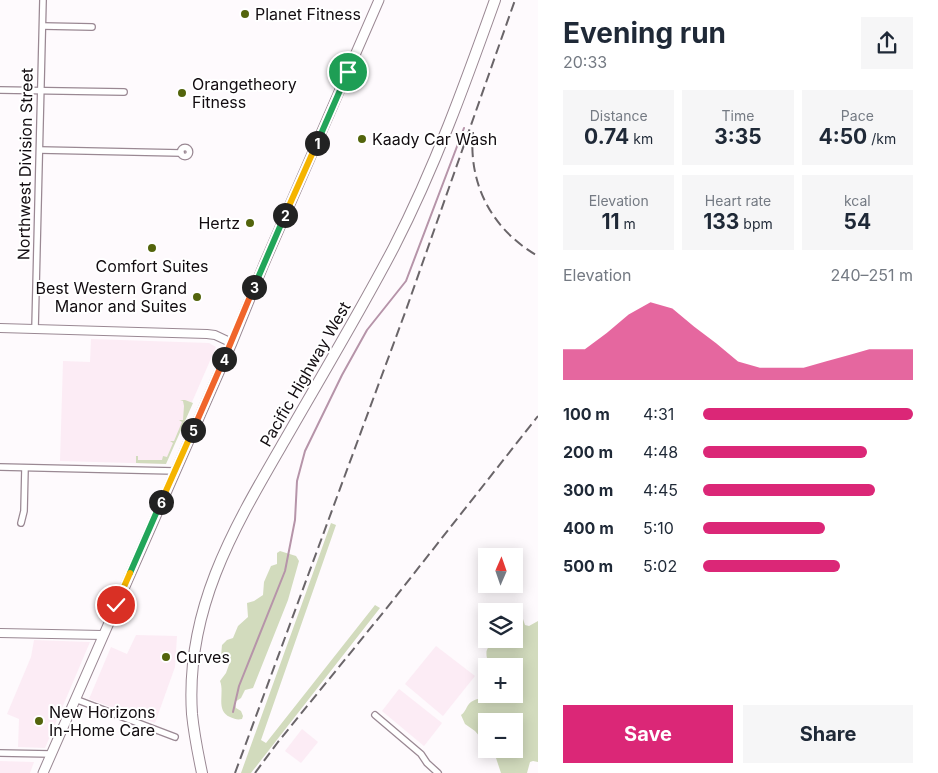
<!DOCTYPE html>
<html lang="en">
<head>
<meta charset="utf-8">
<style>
	body { margin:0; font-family:Inter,sans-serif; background:#f6f6f7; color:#1f2937; height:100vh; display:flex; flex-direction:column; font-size:19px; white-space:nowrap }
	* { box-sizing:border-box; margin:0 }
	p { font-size:16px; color:#747a83 }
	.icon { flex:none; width:28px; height:28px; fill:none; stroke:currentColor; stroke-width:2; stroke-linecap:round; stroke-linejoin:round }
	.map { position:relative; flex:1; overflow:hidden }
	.details { display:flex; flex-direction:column; background:#fff; width:400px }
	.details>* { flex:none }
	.needle { width:32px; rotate:2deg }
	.buttons { position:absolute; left:478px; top:548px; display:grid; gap:10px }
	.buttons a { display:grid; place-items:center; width:45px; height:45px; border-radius:0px; background:#fff; box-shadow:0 2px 12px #0003; font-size:25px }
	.pin { position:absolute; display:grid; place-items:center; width:42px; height:42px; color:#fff; margin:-21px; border:2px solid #fff; border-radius:50%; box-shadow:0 1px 5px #0007 }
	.km { position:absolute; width:25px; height:25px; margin:-12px; border-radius:50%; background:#222; color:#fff; font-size:14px; line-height:25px; text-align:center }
	.round { display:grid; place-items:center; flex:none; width:52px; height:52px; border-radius:0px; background:#f6f6f7 }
	.head { display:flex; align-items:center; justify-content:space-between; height:85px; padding:0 25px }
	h1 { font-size:28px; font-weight:700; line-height:38px }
	.figures { display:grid; grid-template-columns:repeat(3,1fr); gap:8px; height:85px; padding:5px 25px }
	.figures div { display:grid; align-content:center; border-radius:0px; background:#f6f6f7; text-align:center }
	.figures b { font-size:21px; font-weight:700 }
	.figures small { font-size:14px; font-weight:400 }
	.figures p { font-size:14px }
	.chart { height:140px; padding:10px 25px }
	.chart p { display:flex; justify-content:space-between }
	.chart svg { width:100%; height:90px; margin-top:5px; fill:#db2777; opacity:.7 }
	.primary-button { display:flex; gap:10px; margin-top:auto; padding:10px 25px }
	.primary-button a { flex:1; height:58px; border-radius:0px; background:#db2777; color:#fff; font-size:20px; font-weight:700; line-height:58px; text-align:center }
	.primary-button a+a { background:#f6f6f7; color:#1f2937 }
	ul { padding:0 25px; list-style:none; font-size:16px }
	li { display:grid; grid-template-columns:80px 60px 1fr; align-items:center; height:38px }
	li i { height:12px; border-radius:6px; background:#db2777 }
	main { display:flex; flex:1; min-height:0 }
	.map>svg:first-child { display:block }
	.built { fill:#fcecf5 }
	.green { fill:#d2dbbd }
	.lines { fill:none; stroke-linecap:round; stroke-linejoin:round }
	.stream { stroke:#b694a9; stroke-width:2 }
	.street-casing { stroke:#9a8893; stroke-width:8 }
	.secondary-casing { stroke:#9a8893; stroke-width:10 }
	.primary-casing { stroke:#9a8893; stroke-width:11 }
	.highway-casing { stroke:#9a8893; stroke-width:12 }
	.street { stroke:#fff; stroke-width:5.5 }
	.secondary { stroke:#fff; stroke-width:8 }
	.primary { stroke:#fff; stroke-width:9 }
	.highway { stroke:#fff; stroke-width:10 }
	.rail { stroke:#6a6569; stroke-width:2; stroke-dasharray:10 5; stroke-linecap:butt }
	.split-1-casing { stroke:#fff; stroke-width:10 }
	.split-2-casing { stroke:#fff; stroke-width:10 }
	.split-3-casing { stroke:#fff; stroke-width:10 }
	.split-4-casing { stroke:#fff; stroke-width:10 }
	.split-5-casing { stroke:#fff; stroke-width:10 }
	.split-6-casing { stroke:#fff; stroke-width:10 }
	.split-7-casing { stroke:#fff; stroke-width:10 }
	.split-8-casing { stroke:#fff; stroke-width:10 }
	.split-1 { stroke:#22a559; stroke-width:6 }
	.split-2 { stroke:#f5b400; stroke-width:6 }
	.split-3 { stroke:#22a559; stroke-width:6 }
	.split-4 { stroke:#f0652b; stroke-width:6 }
	.split-5 { stroke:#f0652b; stroke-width:6 }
	.split-6 { stroke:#f5b400; stroke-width:6 }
	.split-7 { stroke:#22a559; stroke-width:6 }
	.split-8 { stroke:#f5b400; stroke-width:6 }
	.poi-dot { fill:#53640c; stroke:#fff; stroke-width:2 }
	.labels { text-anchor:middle; stroke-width:4; stroke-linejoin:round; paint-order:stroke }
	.poi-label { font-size:16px; fill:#120c10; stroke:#fff; text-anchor:start }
	.street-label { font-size:16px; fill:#120c10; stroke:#fff }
</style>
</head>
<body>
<main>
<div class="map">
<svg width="538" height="773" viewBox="0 0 538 773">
	<rect width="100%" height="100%" fill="#fefafd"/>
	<!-- built -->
	<g class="built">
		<polygon points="91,339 209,343 216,347 165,464 60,461 63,361 90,362"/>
		<polygon points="136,635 177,636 175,667 155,723 89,699 111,647 127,654"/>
		<polygon points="34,640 90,642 45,748 18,747 19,719 7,714 31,657"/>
		<polygon points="436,646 475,676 443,716 405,684"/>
		<polygon points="399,689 442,723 424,746 382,711"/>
		<polygon points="302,729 318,742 301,763 285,751"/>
		<polygon points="0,761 33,762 34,762 30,773 0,773"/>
	</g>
	<!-- green -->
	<g class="green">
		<polygon points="180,400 185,400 193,403 166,464 136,463 136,456 138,456 138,460 162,460 163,456 167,457 173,443 170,441 174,441 182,422 179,420 183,420 184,406 183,401"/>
		<polygon points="331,523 336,525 261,740 266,743 375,605 380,608 251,773 241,773"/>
		<path d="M280,551l16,5 3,5 -11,39 -35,88 -8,2 -4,8 -6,4 1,6 5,3 2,5 -1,3c-5,1 -7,0 -12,-2 -15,-7 -5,-24 -10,-36l6,-8 5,-14 -10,-3 1,-11 5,-5 6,-2 5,-12 10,-9 -1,-14 7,-2 9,-6 1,-13 7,-16 6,-2v-11z"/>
		<path d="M523,619l2,6 4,1 9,-5v141l-5,-1 -3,1 -3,11h-26l-8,-24h21v-28h-28v23l-11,-13 -10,-7 -4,-9c5,-3 5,-9 10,-13 6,-4 11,-3 15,-8h28v-28h-24c-1,-3 -2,-5 -3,-8 -4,-16 15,-19 27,-19v-13z"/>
	</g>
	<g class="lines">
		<!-- stream -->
		<polyline class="stream" points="233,712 239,686 285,571 295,520 297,481 305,451 342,375 367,330 406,281 464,128"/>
		<!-- street casing -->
		<g class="street-casing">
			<g id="street">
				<polyline points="43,26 92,27"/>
				<polyline points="0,90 124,92"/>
				<circle cx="185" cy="152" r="4.5"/>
				<polyline points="40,150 181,153"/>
				<polyline points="35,329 43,0"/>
				<polyline points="0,467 175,471"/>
				<polyline points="21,523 24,511 25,468"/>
				<polyline points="75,699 175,737"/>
				<polyline points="375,715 421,754 427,763 438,773"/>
				<polyline points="0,753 51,754"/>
			</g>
		</g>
		<!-- secondary casing -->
		<g class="secondary-casing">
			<g id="secondary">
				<polyline points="0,328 207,334 215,335 232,343"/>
				<polyline points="0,633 103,635"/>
			</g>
		</g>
		<!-- primary casing -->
		<g class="primary-casing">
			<polyline id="primary" points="43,773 232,343 264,264 379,0"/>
		</g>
		<!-- highway casing -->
		<g class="highway-casing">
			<path id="highway" d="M202,773c-4,-19 -8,-39 -10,-59 -7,-106 43,-188 94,-276 36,-63 74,-126 108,-191 41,-80 71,-163 101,-247"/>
		</g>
		<!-- street -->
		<use href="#street" class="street"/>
		<!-- secondary -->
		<use href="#secondary" class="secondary"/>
		<!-- primary -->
		<use href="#primary" class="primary"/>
		<!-- highway -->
		<use href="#highway" class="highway"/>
		<!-- rail -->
		<g class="rail">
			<path d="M473,132c-5,52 19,98 65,124"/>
			<polyline points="235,773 406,310 515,0"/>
			<polyline points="255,773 278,742 386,609 538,416"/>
		</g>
	</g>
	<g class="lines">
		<!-- split-1 casing -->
		<g class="split-1-casing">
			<polyline id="split-1" points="317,143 348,72"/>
		</g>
		<!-- split-2 casing -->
		<g class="split-2-casing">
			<polyline id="split-2" points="285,215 317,143"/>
		</g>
		<!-- split-3 casing -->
		<g class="split-3-casing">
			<polyline id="split-3" points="254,287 285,215"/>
		</g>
		<!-- split-4 casing -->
		<g class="split-4-casing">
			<polyline id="split-4" points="224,359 254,287"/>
		</g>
		<!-- split-5 casing -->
		<g class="split-5-casing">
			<polyline id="split-5" points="193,430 224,359"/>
		</g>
		<!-- split-6 casing -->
		<g class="split-6-casing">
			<polyline id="split-6" points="161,502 193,430"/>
		</g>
		<!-- split-7 casing -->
		<g class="split-7-casing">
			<polyline id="split-7" points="130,573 161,502"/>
		</g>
		<!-- split-8 casing -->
		<g class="split-8-casing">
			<polyline id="split-8" points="116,605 130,573"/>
		</g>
		<!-- split-1 -->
		<use href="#split-1" class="split-1"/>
		<!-- split-2 -->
		<use href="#split-2" class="split-2"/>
		<!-- split-3 -->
		<use href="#split-3" class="split-3"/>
		<!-- split-4 -->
		<use href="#split-4" class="split-4"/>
		<!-- split-5 -->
		<use href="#split-5" class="split-5"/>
		<!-- split-6 -->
		<use href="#split-6" class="split-6"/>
		<!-- split-7 -->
		<use href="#split-7" class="split-7"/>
		<!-- split-8 -->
		<use href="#split-8" class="split-8"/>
	</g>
	<!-- markers -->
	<g class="poi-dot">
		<circle cx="245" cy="14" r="5"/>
		<circle cx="182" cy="93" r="5"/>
		<circle cx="362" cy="139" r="5"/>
		<circle cx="250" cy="223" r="5"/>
		<circle cx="152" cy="248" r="5"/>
		<circle cx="197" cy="297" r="5"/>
		<circle cx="166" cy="657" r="5"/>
		<circle cx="39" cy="721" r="5"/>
	</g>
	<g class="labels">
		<!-- poi labels -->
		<g class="poi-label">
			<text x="255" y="20">Planet Fitness</text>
			<text x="192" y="90">Orangetheory<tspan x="192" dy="18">Fitness</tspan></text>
			<text x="372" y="145">Kaady Car Wash</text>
			<text x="240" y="229" text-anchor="end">Hertz</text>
			<text x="152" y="272" text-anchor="middle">Comfort Suites</text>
			<text x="187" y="294" text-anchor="end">Best Western Grand<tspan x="187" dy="18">Manor and Suites</tspan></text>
			<text x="176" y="663">Curves</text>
			<text x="49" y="718">New Horizons<tspan x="49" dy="18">In-Home Care</tspan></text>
		</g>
		<!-- street labels -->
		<g class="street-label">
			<text transform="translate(25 164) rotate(-89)" y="6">Northwest Division Street</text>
			<text transform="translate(305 374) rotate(-60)" y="6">Pacific Highway West</text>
		</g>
	</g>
</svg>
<div class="buttons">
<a><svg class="needle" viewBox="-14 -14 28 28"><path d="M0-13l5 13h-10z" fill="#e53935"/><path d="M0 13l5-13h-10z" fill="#747a83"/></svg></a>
<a><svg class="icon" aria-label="layers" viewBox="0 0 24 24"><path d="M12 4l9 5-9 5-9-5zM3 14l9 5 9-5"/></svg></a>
<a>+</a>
<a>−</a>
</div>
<div class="pin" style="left:348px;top:72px;background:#1e9e55"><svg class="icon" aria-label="arrive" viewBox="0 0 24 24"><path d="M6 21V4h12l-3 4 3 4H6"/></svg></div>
<div class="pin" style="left:116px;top:605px;background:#d93025"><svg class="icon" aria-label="check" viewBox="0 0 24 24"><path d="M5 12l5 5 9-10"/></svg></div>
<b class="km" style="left:317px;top:143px">1</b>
<b class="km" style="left:285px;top:215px">2</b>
<b class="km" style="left:254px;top:287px">3</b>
<b class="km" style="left:224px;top:359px">4</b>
<b class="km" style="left:193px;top:430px">5</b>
<b class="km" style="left:161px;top:502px">6</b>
</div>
<section class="details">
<div class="head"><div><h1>Evening run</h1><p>20:33</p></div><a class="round"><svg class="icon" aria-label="share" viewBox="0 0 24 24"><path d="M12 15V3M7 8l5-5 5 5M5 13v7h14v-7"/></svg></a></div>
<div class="figures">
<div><p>Distance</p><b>0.74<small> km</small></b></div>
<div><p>Time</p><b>3:35</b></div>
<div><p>Pace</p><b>4:50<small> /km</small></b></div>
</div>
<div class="figures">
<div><p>Elevation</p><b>11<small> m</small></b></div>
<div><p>Heart rate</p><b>133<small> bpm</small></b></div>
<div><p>kcal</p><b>54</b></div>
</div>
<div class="chart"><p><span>Elevation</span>240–251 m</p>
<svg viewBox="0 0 160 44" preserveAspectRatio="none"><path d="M0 44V29L10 29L20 21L30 12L40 6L50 9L60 18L70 26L80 35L90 38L100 38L110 38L120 35L130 32L140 29L150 29L160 29V44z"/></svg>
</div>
<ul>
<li><b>100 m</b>4:31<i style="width:100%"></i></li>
<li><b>200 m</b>4:48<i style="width:78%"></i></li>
<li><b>300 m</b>4:45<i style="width:82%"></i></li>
<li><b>400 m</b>5:10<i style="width:58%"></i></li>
<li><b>500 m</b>5:02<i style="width:65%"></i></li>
</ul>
<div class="primary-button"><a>Save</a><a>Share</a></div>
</section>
</main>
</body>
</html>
